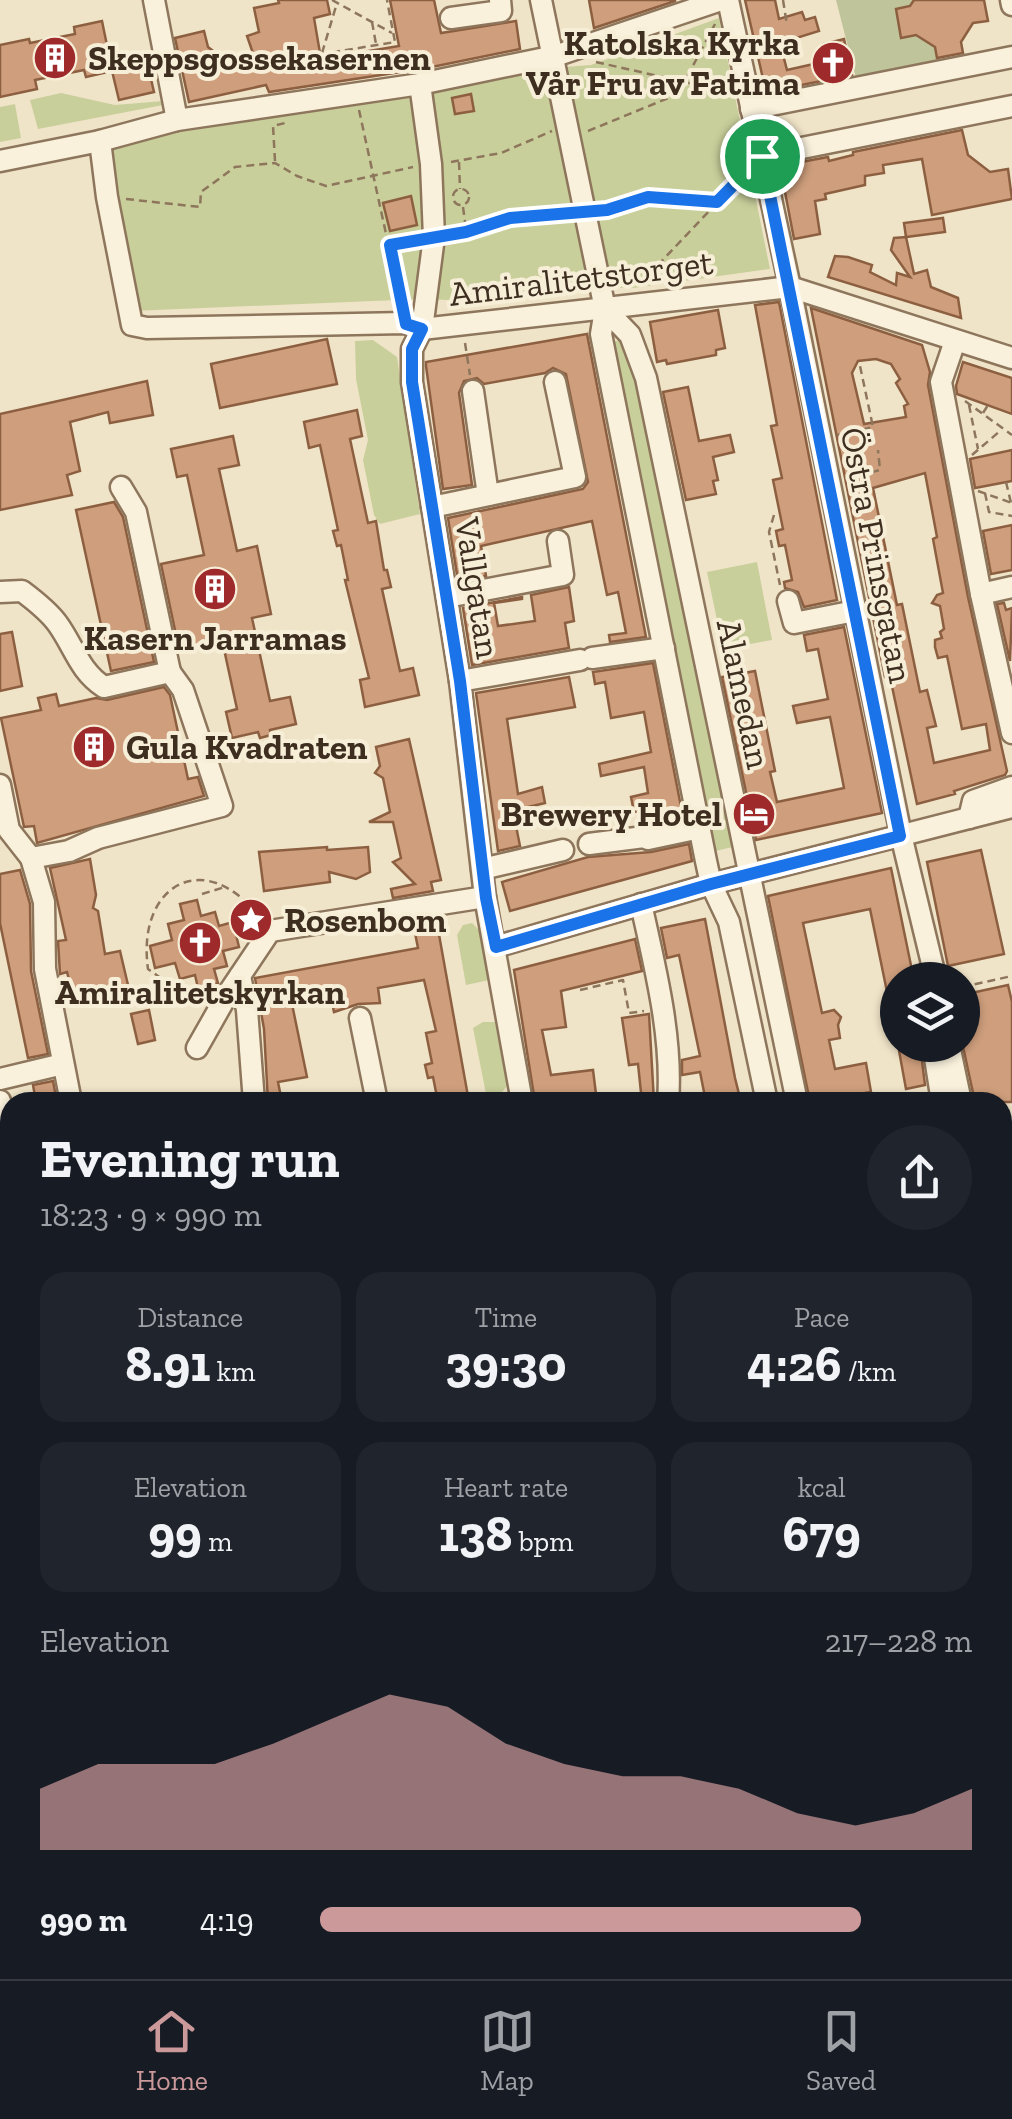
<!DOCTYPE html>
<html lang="en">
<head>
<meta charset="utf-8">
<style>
	body { margin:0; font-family:"Zilla Slab",serif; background:#20242c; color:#f1f3f6; height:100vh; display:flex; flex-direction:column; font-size:38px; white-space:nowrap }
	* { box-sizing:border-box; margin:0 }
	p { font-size:32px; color:#9ea1a6 }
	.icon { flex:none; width:55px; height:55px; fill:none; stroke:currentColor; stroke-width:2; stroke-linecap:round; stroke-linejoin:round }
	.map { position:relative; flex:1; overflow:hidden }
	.details { position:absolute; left:0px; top:1092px; width:1012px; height:888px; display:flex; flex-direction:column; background:#171b24; border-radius:30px 30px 0 0; box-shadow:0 2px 8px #0004 }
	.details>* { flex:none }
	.controls { position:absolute; left:880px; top:962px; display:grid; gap:20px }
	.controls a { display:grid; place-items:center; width:100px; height:100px; border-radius:50%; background:#171b24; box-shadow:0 2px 8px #0004; font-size:50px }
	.pin { position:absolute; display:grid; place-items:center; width:85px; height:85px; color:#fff; margin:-42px; border:5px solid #fff; border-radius:50%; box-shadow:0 2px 10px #0007 }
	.round { display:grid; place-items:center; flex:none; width:105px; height:105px; border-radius:52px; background:#20242c }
	.headline { display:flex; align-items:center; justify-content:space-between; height:170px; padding:0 40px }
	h1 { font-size:55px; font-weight:700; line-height:75px }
	.metrics { display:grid; grid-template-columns:repeat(3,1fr); gap:15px; height:170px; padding:10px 40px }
	.metrics div { display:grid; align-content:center; border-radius:25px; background:#20242c; text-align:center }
	.metrics b { font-size:50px; font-weight:700 }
	.metrics small { font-size:28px; font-weight:400 }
	.metrics p { font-size:28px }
	.chart { height:280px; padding:20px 40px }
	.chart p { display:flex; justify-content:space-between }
	.chart svg { width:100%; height:180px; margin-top:10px; fill:#cc999b; opacity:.7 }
	ul { padding:0 40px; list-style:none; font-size:32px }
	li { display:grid; grid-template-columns:160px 120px 1fr; align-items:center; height:75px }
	li i { height:25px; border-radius:12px; background:#cc999b }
	.dock { display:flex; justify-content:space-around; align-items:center; height:140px; border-top:2px solid #363941; background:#171b24; font-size:28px; color:#9ea1a6 }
	.dock a { display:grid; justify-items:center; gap:5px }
	.dock .on { color:#cc999b }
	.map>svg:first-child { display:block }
	.green { fill:#c9cf9b }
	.cemetery { fill:#bfc49a }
	.water { fill:#a9c4bc; stroke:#6f938a; stroke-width:2.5 }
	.building { fill:#cf9f7d; stroke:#8d5f41; stroke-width:2.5; fill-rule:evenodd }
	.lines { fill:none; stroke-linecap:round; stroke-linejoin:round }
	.minor-casing { stroke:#8d765c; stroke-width:25 }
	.path { stroke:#8d765c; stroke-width:2.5; stroke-dasharray:8 5; stroke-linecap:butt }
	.minor { stroke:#faf1dc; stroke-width:20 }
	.route-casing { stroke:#fff; stroke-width:20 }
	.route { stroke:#1a73e8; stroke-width:12 }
	.labels { text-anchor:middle; stroke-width:8; stroke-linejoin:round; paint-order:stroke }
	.poi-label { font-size:35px; font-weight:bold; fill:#3d2e20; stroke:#f7eed8; text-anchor:start }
	.street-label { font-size:35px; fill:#3d2e20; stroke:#f7eed8 }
</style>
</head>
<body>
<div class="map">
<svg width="1012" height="1979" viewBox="0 0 1012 1979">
	<rect width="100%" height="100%" fill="#f0e4c8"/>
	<!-- green -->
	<g class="green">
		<polygon points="719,18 770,269 633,288 594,287 503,302 421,299 132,311 109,147 180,128 411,94 551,68 591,65"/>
		<polygon points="61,93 115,105 163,101 163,105 38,129 30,100"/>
		<polygon points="15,104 21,138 0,142 0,107"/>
		<polygon points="626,339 645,402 737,846 711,852 611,342"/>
		<polygon points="373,340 397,357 420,514 380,524 374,515 363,460 368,440 356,379 355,341"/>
		<polygon points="757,562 772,640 723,649 707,572"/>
		<polygon points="472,923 480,931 489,980 466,985 457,935 463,925"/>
		<polygon points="483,1022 495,1022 507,1086 498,1097 486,1094 473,1028"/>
		<polygon points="828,1970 933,1970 932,1979 823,1979"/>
	</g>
	<!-- cemetery -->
	<polygon class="cemetery" points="836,0 914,0 910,6 896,10 901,37 916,35 935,47 938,62 856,78"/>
	<!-- water -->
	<g class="water">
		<polygon points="1004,1287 1012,1289 1012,1583 1003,1590"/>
		<polygon points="10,1346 10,1970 815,1970 810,1979 0,1979 0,1360"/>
	</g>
	<!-- building -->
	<g class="building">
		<polygon points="278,0 327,0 330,14 314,18 321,59 399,46 390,0 434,0 441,33 516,21 520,49 427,68 269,92 266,85 189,102 175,38 204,31 208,47 217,54 220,67 255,59 247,36 259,32 254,8 279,3"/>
		<polygon points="589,0 675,0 675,1 594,28"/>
		<polygon points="745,0 775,0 779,19 802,12 805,20 815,17 819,31 780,43 787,70 827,61 824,44 844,39 852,75 766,92"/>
		<polygon points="914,0 984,0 988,21 973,23 961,42 963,53 937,58 935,47 916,35 901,38 896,9 910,6"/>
		<polygon points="102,21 112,70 147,62 154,92 119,100 112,71 86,77 84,70 35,80 37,89 0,97 0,45 29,39 30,43 75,34 74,27"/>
		<polygon points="471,94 474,111 455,114 452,98"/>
		<polygon points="962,130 968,155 990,172 1008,169 1012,199 932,215 922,159 883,165 884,173 865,176 865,185 825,194 826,199 815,201 820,234 794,239 780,166 828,157 829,161 853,155 853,152"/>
		<polygon points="411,196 417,225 390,231 383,203"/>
		<polygon points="943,218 945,232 906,237 904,223"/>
		<polygon points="906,237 914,274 927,270 931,287 958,298 961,318 828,277 835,256 848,257 872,265 870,272 896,285 897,273 910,277 891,250 894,238"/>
		<polygon points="779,302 837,600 804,607 798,592 785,588 784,582 792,580 785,545 779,546 776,531 783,529 773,480 782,478 771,426 777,425 755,305"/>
		<path d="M811,308l111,37 8,27 -2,13 40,212 39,174 -2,4 -51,16 1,3 -38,10 -27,-127h-5zM876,359l15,5 9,15 -4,4 12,21 -4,2 2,11 -42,7 -12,-51 6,-12zM925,473l12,64 -4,2 10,54 -6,2 -5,8 8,3 4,23 -4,3 2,6 -7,2v7l3,11 9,-2 15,73 24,-5 4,26 -56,13 -7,-35 9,-2 -9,-36 -7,2 -18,-88 -5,1 -24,-117z"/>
		<polygon points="718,310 725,348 716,350 716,355 667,364 666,360 657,362 650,322"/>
		<polygon points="587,334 646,637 610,642 609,635 626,633 618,592 607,595 592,521 481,546 486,576 458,581 448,518 583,489 588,482 566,374 553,368 545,373 484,384 477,378 464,381 459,393 472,485 443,489 426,366 426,362"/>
		<polygon points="327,339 337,384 220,408 211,364"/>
		<polygon points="963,362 1012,378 1012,414 957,394 956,386"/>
		<polygon points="147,381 153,415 110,423 108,412 70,422 80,471 67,475 72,495 0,510 0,414"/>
		<polygon points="688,387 699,441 730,435 734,452 713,457 718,480 713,481 716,494 686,500 663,392"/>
		<polygon points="357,410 362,436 350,439 368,523 376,521 384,570 387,570 391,587 382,589 400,671 413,668 419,695 365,707 360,680 369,678 345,580 348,580 341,545 337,546 333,531 338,530 320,445 309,448 304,422"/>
		<polygon points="233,436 239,465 219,469 237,551 257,546 271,614 252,618 270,701 290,697 296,724 270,730 271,735 260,738 258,732 232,738 226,712 237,709 222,640 179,649 161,564 204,555 187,475 177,477 171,449"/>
		<polygon points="1012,450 1012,481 975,488 970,459"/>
		<polygon points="114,502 123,517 154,662 111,671 76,510"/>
		<polygon points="1012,525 1012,570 991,574 983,531"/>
		<polygon points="569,587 574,621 565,623 569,648 472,665 463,608 522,597 522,599 494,603 498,626 535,621 531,595"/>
		<polygon points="1004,603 1006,610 1012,608 1010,661 997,604"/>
		<polygon points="844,627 882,813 756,840 722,677 755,671 775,771 770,772 777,802 844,788 830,717 797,723 793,706 828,699 818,649 807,651 804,635"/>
		<polygon points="12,632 22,686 0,691 0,634"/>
		<polygon points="653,663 683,817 664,822 660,806 634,812 631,797 648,793 644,767 601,776 599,764 651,752 644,712 611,718 605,682 595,684 593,672"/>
		<polygon points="569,677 575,707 507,719 518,794 542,787 545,803 520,809 524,824 516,826 520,846 498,851 476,693"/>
		<polygon points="164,687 170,695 188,779 198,777 204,796 37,843 34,826 24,827 1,718 41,710 38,698 56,694 59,706 96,698 107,700"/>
		<polygon points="409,739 441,880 431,882 433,891 393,898 391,889 415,884 393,862 401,858 393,822 369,822 390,812 383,778 375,773 380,766 376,747"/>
		<polygon points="689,844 692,861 510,911 502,882 588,857 651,852"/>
		<polygon points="327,847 327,850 368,847 370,872 356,879 329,872 330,882 264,891 259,852"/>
		<polygon points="981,850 1004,954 948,966 927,862"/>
		<polygon points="90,859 96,895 93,908 98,911 105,954 120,951 132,1002 117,1006 116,998 81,1006 79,998 74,999 67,972 60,974 58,941 66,940 50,868"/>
		<polygon points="891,868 914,980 898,980 898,1015 892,1016 870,909 803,923 822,1013 834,1010 841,1017 838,1025 840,1038 829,1040 835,1069 866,1063 871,1092 810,1102 768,896"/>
		<polygon points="20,870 30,904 31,971 48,1054 28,1058 0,923 0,874"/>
		<polygon points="197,900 201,916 215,912 219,926 233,922 239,947 223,951 227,966 214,969 218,983 198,988 195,975 180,979 175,963 155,968 150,946 172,940 168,924 184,920 180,904"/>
		<polygon points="705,919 735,1078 741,1102 706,1102 700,1072 682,1075 682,1060 700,1056 679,955 667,958 661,928"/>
		<polygon points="438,929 469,1102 438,1102 433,1077 428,1078 425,1065 432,1063 426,1033 436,1031 424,980 378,988 380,1003 358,1004 334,1012 331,997 292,1004 307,1077 278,1082 282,1102 268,1102 264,1029 255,978 418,948 415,933"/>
		<polygon points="635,939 642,971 561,991 566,1027 542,1030 551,1075 593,1070 597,1102 535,1102 514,970"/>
		<polygon points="1008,985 1012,1002 1012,1102 975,1102 962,1042 962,995"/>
		<polygon points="149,1010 155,1040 138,1044 131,1014"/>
		<polygon points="649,1014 654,1102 642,1102 638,1064 629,1065 622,1018"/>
		<polygon points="898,1045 920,1045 925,1085 906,1089"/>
		<polygon points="53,1081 57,1102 36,1102 33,1085"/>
	</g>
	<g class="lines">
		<!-- minor casing -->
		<g class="minor-casing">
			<g id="minor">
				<polyline points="154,0 177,120"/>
				<polyline points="541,0 605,309 601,334 706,861 711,884 729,922 767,1102"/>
				<polyline points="728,0 790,287 901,835 936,980"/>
				<polyline points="1011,0 1012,5"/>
				<polyline points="451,18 501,11 500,0"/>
				<polyline points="420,84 431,164 434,237 422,329 412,349 412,382 460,681 485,897 522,1102"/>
				<polyline points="751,109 1012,57"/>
				<polyline points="100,141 107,197 132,325 147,328 405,323 422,329 790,287 1012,358"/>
				<polyline points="762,156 1012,106"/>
				<polyline points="0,161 100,141 177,120 420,84 555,56 721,0"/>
				<polyline points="605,309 630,335 646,378 797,1102"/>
				<polyline points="955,341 941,382 981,594 1012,733"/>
				<polyline points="473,391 488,495"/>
				<polyline points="432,507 575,477 555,382"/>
				<path d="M0,592l22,-1c12,9 26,20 35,32 17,23 22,48 47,64l66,-15 -34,-160 -15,-25"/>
				<polyline points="981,594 1012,587"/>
				<polyline points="447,597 563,575 558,541"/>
				<polyline points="788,601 794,623 855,611"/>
				<polyline points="592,658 664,648"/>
				<polyline points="460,681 580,660"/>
				<polyline points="0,785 9,830 31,858 44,902 45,969 71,1102"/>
				<polyline points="969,818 973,801 1012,787"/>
				<polyline points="589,844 644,837 648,839 700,828"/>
				<polyline points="31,858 69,851 98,838 222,806 183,690 170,672"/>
				<polyline points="482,869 563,850"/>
				<path d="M641,904c14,63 32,134 27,198"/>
				<polyline points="495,947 711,884 1012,807"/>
				<polyline points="240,976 247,1010 254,1102"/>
				<polyline points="360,1018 377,1102"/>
				<polyline points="933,1045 942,1102"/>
				<polyline points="949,1045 961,1102"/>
				<polyline points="197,1048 227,995 270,931 485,897"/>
				<polyline points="0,1079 63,1064"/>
				<polyline points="0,1101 10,1148"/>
				<polyline points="1002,1664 1012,1653"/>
				<polyline points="1002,1747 1012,1755"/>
				<polyline points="1002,1838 1012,1821"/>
				<polyline points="970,1979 972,1970"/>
			</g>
		</g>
		<!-- path -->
		<g class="path">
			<polyline points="332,0 392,33"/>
			<polyline points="783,0 787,25"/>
			<polyline points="372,22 376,44"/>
			<polyline points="322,53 337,3"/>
			<polyline points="300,62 298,58 395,42 387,0"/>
			<polyline points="596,62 729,92"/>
			<polyline points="359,110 402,307"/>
			<polyline points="588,131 678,94 715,24"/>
			<polyline points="275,161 273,126 285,123"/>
			<polyline points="451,162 501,153 552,131"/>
			<polyline points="459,162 460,189"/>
			<circle cx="461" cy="197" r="8"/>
			<polyline points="126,199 200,207 201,192 235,167 275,163 297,176 326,186 413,167"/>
			<polyline points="463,207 466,229"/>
			<polyline points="603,210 648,197 717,202"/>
			<polyline points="451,234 491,226 510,218 565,213"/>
			<polyline points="390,245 413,241"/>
			<polyline points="640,284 748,170"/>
			<polyline points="465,343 470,375"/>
			<polyline points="965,401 1012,435"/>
			<polyline points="969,405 978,449"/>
			<polyline points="983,413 988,405"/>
			<polyline points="837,435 873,427 860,366"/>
			<polyline points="972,455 1000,431"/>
			<polyline points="846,479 880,470 878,450"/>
			<polyline points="1006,482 1012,507"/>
			<polyline points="978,491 1012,503"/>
			<polyline points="985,493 989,512 1012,516"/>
			<polyline points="774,515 769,532 780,585"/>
			<polyline points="202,894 225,887"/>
			<polyline points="962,987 1012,976"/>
			<polyline points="580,990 623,980 629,1013 644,1011"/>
			<path d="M207,996l-18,2 -41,-29c-12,-85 58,-123 112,-51"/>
			<polyline points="1002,1284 1004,1287 1012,1287"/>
			<polyline points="1002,1595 1012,1610"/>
			<polyline points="1002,1610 1012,1599"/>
			<polyline points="898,1970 912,1979"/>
			<polyline points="842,1979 850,1970"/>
		</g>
		<!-- minor -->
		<use href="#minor" class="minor"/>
	</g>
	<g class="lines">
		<!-- route casing -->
		<g class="route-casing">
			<polygon id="route" points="762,156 900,836 711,884 496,947 486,898 460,681 412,382 412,349 422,329 406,324 390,245 466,232 510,218 607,210 648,197 717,202"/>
		</g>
		<!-- route -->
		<use href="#route" class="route"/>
	</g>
	<!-- icons -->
	<defs>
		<g id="building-disc" transform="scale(2.25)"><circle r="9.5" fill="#9e2a2b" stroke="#f7eed8"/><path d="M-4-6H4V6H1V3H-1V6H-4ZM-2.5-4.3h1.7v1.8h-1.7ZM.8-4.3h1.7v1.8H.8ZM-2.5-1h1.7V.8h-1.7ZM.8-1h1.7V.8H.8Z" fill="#fff"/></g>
		<g id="church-disc" transform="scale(2.25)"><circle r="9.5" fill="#9e2a2b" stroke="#f7eed8"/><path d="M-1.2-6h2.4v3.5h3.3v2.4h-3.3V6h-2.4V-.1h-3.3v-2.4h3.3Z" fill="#fff"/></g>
		<g id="hotel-disc" transform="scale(2.25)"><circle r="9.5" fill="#9e2a2b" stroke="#f7eed8"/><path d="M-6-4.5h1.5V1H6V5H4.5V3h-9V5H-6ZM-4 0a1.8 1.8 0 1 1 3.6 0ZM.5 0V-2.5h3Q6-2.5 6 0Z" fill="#fff"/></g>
		<g id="sight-disc" transform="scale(2.25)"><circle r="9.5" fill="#9e2a2b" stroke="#f7eed8"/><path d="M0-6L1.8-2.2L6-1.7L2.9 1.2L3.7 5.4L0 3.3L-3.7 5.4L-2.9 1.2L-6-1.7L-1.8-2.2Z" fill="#fff"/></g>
	</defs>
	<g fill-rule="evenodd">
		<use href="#building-disc" x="55" y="58"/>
		<use href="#church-disc" x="833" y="63"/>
		<use href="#building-disc" x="215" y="589"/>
		<use href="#building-disc" x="94" y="747"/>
		<use href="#hotel-disc" x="754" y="814"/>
		<use href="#sight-disc" x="251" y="920"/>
		<use href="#church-disc" x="200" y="943"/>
	</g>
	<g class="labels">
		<!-- poi labels -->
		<g class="poi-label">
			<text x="800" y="55" text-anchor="end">Katolska Kyrka<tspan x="800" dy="40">Vår Fru av Fatima</tspan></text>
			<text x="88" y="70">Skeppsgossekasernen</text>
			<text x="215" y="650" text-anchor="middle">Kasern Jarramas</text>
			<text x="126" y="759">Gula Kvadraten</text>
			<text x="722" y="826" text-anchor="end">Brewery Hotel</text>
			<text x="284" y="932">Rosenbom</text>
			<text x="200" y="1004" text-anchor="middle">Amiralitetskyrkan</text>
		</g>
		<!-- street labels -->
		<g class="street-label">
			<text transform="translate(581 278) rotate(-7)" y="12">Amiralitetstorget</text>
			<text transform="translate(877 555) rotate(79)" y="12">Östra Prinsgatan</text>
			<text transform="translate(478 588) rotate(81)" y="12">Vallgatan</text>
			<text transform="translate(744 694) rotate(78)" y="12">Alamedan</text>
		</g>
	</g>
</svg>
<div class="controls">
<a><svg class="icon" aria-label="layers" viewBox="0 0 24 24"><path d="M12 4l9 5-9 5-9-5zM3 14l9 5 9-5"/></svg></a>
</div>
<div class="pin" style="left:762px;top:156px;background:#1e9e55"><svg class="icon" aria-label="arrive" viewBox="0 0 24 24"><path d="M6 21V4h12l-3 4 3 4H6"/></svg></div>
<section class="details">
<div class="headline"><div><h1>Evening run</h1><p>18:23 · 9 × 990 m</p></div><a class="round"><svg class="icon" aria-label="share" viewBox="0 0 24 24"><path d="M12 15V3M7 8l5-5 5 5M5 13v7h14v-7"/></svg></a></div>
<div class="metrics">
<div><p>Distance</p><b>8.91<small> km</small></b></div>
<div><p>Time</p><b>39:30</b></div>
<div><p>Pace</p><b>4:26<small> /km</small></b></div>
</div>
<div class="metrics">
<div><p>Elevation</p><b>99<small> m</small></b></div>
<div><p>Heart rate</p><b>138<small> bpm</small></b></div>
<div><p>kcal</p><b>679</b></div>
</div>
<div class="chart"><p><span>Elevation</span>217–228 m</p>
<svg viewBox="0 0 160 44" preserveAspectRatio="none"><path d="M0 44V29L10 23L20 23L30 23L40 18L50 12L60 6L70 9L80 18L90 23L100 26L110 26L120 29L130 35L140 38L150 35L160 29V44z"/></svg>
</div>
<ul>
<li><b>990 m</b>4:19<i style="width:83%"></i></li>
</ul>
</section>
</div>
<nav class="dock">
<a class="on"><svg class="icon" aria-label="home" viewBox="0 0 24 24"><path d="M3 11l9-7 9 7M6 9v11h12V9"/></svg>Home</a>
<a><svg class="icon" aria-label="map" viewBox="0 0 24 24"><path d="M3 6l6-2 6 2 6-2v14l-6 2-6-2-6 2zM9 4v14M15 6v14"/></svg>Map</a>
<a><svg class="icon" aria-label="saved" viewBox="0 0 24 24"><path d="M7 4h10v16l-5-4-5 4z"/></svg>Saved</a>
</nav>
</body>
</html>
